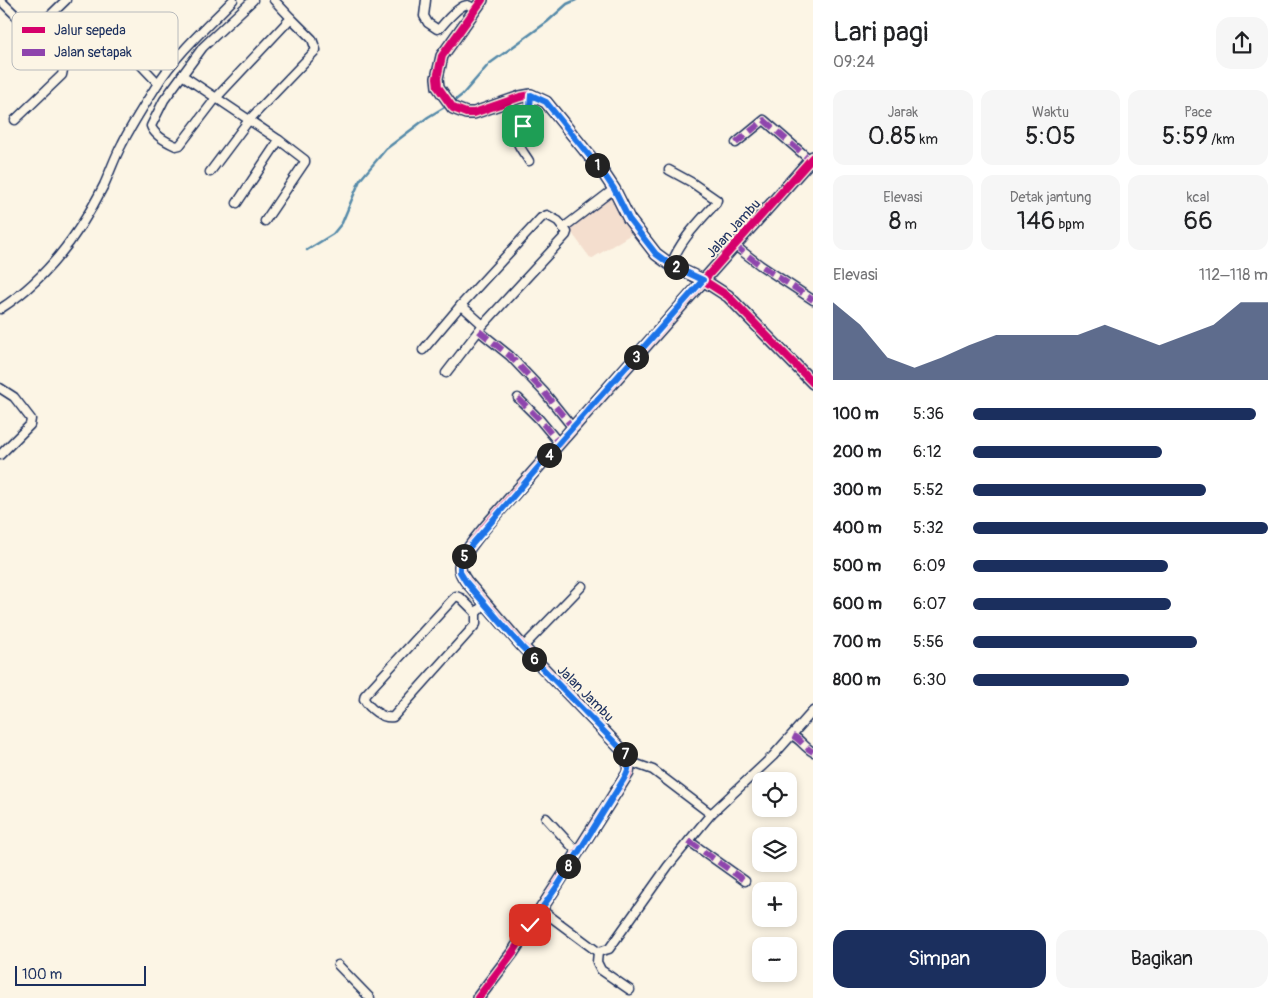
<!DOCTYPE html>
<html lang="id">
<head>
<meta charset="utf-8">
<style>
	body { margin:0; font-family:Pangolin,sans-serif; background:#f6f6f6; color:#202124; height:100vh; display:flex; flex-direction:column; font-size:19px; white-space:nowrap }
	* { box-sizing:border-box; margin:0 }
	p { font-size:16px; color:#757577 }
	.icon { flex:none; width:28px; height:28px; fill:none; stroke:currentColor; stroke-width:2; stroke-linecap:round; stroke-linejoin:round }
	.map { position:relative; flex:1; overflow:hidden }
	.details { display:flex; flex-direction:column; background:#fff; width:475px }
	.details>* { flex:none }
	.controls { position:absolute; left:752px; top:772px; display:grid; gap:10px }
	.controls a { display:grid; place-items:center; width:45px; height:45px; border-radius:10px; background:#fff; box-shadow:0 2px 8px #0003; font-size:25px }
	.scale { position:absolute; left:15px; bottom:12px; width:131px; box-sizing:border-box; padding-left:5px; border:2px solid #1b2f5e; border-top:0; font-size:14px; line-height:18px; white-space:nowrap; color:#1b2f5e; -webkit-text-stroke:4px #fcf5e5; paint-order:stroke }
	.pin { position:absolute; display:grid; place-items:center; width:42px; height:42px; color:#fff; margin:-21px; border-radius:10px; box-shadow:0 2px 8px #0006 }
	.km { position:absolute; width:25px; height:25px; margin:-12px; border-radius:50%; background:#222; color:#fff; font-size:14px; line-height:25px; text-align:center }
	.round { display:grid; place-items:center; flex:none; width:52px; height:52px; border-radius:15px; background:#f6f6f6 }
	.head { display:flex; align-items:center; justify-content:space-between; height:85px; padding:0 20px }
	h1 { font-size:28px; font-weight:600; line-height:38px }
	.stats { display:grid; grid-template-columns:repeat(3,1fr); gap:8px; height:85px; padding:5px 20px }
	.stats div { display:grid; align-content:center; border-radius:12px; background:#f6f6f6; text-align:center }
	.stats b { font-size:25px; font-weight:600 }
	.stats small { font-size:14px; font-weight:400 }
	.stats p { font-size:14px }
	.chart { height:140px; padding:10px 20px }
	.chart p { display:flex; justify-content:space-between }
	.chart svg { width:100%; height:90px; margin-top:5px; fill:#1b2f5e; opacity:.7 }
	.cta { display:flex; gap:10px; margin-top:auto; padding:10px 20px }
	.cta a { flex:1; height:58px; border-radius:15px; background:#1b2f5e; color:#fff; font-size:20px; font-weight:600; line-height:58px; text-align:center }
	.cta a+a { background:#f6f6f6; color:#202124 }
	ul { padding:0 20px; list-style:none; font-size:16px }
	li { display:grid; grid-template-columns:80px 60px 1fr; align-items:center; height:38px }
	li i { height:12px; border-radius:6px; background:#1b2f5e }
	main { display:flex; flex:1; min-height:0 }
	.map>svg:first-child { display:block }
	.built { fill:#f4dece }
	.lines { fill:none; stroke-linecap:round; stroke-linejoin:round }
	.stream { stroke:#558aa9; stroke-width:2.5 }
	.minor-casing { stroke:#1b2f5e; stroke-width:11 }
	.tertiary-casing { stroke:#1b2f5e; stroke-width:14 }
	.minor { stroke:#fcf5e5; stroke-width:8 }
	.tertiary { stroke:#fcf5e5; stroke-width:10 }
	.quiet { stroke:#8e44ad; stroke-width:6; stroke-dasharray:12 6; stroke-linecap:butt }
	.cycleway-casing { stroke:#fcf5e5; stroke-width:11 }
	.cycleway { stroke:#d6006c; stroke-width:8 }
	.route-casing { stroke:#fff; stroke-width:10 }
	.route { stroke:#1a73e8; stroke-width:6 }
	.labels { text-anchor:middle; stroke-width:4; stroke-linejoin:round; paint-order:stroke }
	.street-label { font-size:14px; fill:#1b2f5e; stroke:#fcf5e5 }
	.key { fill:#fcf5e5; stroke:#b8babc; stroke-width:1 }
	.key-label { font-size:14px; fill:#1b2f5e }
</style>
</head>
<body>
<main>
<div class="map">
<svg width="813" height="998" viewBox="0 0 813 998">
	<rect width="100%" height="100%" fill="#fcf5e5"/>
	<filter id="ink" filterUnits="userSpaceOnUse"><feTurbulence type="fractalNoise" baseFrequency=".02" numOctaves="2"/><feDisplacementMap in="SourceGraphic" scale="10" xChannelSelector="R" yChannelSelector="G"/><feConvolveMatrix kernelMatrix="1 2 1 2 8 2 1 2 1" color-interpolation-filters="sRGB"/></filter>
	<g filter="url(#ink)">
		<!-- built -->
		<polygon class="built" points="611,198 619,214 633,233 591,259 569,229"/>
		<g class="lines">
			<!-- stream -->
			<g class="stream">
				<polyline points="453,102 462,95 489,64 547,22 567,4 576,0"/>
				<polyline points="307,250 333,234 342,223 360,180 386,149 428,117 448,105"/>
			</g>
			<!-- minor casing -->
			<g class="minor-casing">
				<g id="minor">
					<polyline points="0,0 33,32 62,66 63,70 62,75 15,120"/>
					<path d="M253,0l-50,47 -39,53 -13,26c3,9 16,16 25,20l4,-1 36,-47 75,-80 -17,-18"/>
					<path d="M426,0l-2,16 4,7 9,6 3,-1c5,-6 21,-25 28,-23 1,0 6,4 7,4"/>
					<polyline points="33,32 66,0"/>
					<polyline points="137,61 158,83"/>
					<polyline points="182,75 279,140 305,160 305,162 265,221"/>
					<polyline points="736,143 764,120 810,160"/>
					<path d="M529,161c-4,-7 -16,-20 -12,-29 3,-5 9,-7 11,-12 3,-7 2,-17 3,-25"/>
					<path d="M669,170l22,12 26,18 -1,3c-17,19 -36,37 -45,62"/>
					<polyline points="210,172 249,120 316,50 312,39 291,18"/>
					<polyline points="237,203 279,140"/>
					<polyline points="563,228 614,189"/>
					<polyline points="734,245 760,265 813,300"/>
					<polyline points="461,305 483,325"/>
					<path d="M0,309c47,-30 79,-74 104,-124 6,-13 11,-28 18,-41 10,-20 23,-40 35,-59 20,-32 50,-58 76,-85"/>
					<polyline points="479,331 510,356 544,392 573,428"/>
					<polyline points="423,350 461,305 541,218 547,215 558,221 567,232 566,235 483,325 446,373"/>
					<polyline points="0,388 14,397 31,419 30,425 0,455"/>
					<polyline points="518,398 539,419 559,443"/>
					<path d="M476,613l-15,-15 -5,-2 -3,3 -88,96 -1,4c5,9 18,20 29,18l83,-93v-11l9,-10"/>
					<polyline points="523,647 582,586"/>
					<path d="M793,736c8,4 11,11 20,16"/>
					<polyline points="628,761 653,770 711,814"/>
					<polyline points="546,818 577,852"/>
					<polyline points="689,841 745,881"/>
					<polyline points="540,911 547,914 598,952 609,949 668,866 711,814 773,756 813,711"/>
					<polyline points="598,952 597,962 601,970 630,990"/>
					<polyline points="338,965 370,998"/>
				</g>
			</g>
			<!-- tertiary casing -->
			<g class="tertiary-casing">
				<g id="tertiary">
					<polyline points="482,0 442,56 437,78 438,87 453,108 466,113 474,113 520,97 531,95 546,102 604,174 614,189 629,219 656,254 671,265 703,280 728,296 813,383"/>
					<path d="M478,998l35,-46 44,-67 71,-112 1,-8 -5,-13 -101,-105 -57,-66c-3,-4 -6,-8 -6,-14 1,-15 36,-52 47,-65l306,-345"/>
				</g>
			</g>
			<!-- minor -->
			<use href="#minor" class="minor"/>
			<!-- tertiary -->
			<use href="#tertiary" class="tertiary"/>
			<!-- quiet -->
			<g class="quiet">
				<polyline points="736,143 764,120 810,160"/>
				<polyline points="734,245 760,265 813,300"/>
				<polyline points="479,331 510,356 544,392 573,428"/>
				<polyline points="518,398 539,419 559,443"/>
				<path d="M793,736c8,4 11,11 20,16"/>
				<polyline points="689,841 745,881"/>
			</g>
			<!-- cycleway casing -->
			<g class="cycleway-casing">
				<g id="cycleway">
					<polyline points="482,0 442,56 437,78 438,87 453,108 466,113 474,113 520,97 531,95 546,102 604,174 614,189 629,219 656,254 671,265 703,280 728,296 813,383"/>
					<path d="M478,998l35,-46 44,-67 71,-112 1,-8 -5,-13 -101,-105 -57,-66c-3,-4 -6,-8 -6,-14 1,-15 36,-52 47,-65l306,-345"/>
				</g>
			</g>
			<!-- cycleway -->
			<use href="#cycleway" class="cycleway"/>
		</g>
	</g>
	<g class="lines" filter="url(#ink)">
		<!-- route casing -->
		<g class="route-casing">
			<path id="route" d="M523,126l6,-8 2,-23 15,7 58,72 10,15 15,30 27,35 15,11 32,15 -144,163 -90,105 -6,10 -3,8v6l6,10 56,65 102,105c8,17 4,20 -5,35l-61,98 -28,40"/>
		</g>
		<!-- route -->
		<use href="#route" class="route"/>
	</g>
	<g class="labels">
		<!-- street labels -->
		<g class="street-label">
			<text transform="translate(733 228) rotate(-48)" y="5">Jalan Jambu</text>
			<text transform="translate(586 693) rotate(45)" y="5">Jalan Jambu</text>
		</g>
	</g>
	<!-- legend -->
	<rect x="12" y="12" width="166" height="58" rx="8" class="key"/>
	<rect x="22" y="27" width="23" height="6" fill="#d6006c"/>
	<rect x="22" y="49" width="23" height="7" fill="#8e44ad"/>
	<g class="key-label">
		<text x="54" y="35">Jalur sepeda</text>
		<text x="54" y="57">Jalan setapak</text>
	</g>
</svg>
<div class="controls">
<a><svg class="icon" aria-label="locate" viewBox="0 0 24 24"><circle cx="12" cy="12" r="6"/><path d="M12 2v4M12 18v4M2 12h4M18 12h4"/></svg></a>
<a><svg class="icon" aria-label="layers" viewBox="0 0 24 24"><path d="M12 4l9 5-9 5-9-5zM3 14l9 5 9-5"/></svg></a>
<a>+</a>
<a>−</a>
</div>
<div class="scale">100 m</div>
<div class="pin" style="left:523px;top:126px;background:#1e9e55"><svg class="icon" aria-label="arrive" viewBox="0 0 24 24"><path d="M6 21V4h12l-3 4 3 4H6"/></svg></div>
<div class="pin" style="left:530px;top:925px;background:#d93025"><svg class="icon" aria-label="check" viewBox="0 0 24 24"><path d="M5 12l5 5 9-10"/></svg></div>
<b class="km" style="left:597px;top:165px">1</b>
<b class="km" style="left:676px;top:267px">2</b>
<b class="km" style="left:636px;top:357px">3</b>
<b class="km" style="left:549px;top:455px">4</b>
<b class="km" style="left:464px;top:556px">5</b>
<b class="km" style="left:534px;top:659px">6</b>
<b class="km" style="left:625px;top:754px">7</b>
<b class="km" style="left:568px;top:866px">8</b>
</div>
<section class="details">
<div class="head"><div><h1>Lari pagi</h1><p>09:24</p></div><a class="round"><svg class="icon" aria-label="share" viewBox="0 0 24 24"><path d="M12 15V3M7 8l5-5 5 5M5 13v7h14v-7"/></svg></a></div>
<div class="stats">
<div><p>Jarak</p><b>0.85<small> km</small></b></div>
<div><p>Waktu</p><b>5:05</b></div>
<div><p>Pace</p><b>5:59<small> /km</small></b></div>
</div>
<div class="stats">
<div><p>Elevasi</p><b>8<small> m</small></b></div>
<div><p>Detak jantung</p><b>146<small> bpm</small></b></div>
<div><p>kcal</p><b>66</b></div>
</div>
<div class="chart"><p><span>Elevasi</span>112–118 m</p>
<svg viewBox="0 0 160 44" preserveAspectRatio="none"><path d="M0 44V6L10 17L20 33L30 38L40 33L50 27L60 22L70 22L80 22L90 22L100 17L110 22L120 27L130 22L140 17L150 6L160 6V44z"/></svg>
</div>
<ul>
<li><b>100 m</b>5:36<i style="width:96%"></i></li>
<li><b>200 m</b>6:12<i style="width:64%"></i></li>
<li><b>300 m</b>5:52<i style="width:79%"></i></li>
<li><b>400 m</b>5:32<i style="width:100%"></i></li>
<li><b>500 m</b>6:09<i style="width:66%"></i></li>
<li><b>600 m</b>6:07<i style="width:67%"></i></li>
<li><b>700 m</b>5:56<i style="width:76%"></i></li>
<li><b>800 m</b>6:30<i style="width:53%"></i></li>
</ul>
<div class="cta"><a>Simpan</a><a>Bagikan</a></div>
</section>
</main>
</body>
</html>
